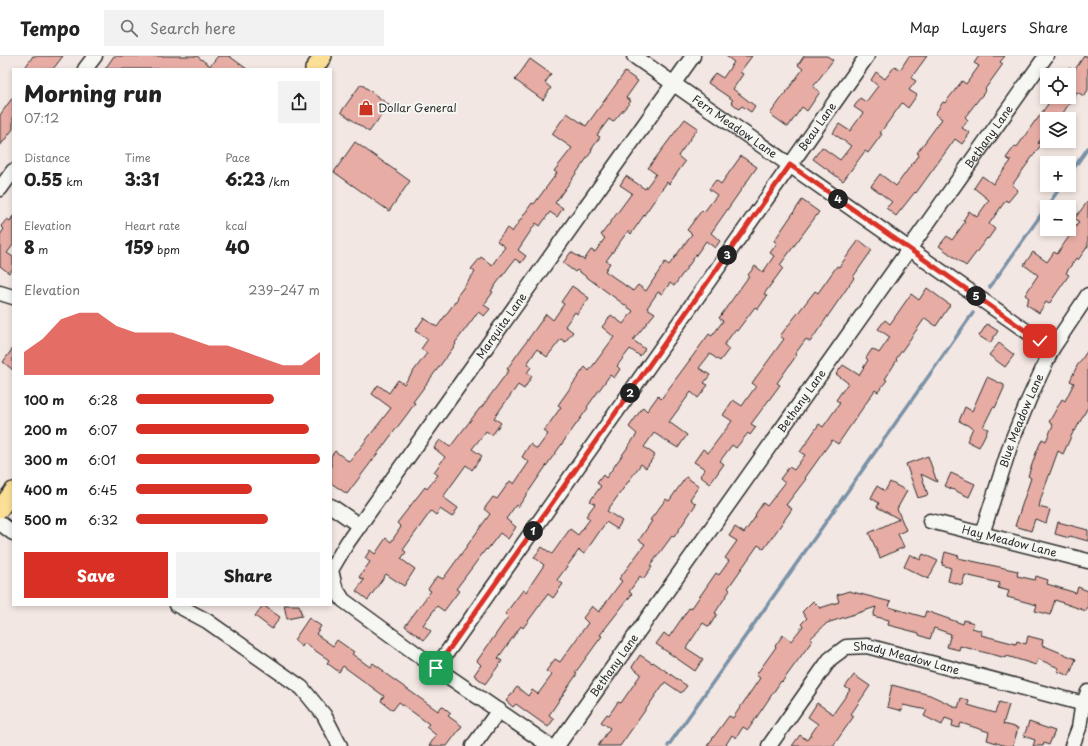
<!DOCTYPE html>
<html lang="en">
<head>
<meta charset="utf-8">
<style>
	body { margin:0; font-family:"Playpen Sans",sans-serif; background:#f2f2f2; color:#222; height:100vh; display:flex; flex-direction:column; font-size:15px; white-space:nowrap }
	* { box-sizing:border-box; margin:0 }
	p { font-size:13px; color:#767676 }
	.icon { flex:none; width:22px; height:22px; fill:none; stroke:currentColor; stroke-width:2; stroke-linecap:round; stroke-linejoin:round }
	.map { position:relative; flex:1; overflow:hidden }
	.panel { position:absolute; left:12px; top:12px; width:320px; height:538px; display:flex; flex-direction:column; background:#fff; border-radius:0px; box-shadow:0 2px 6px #0003 }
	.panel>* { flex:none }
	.fabs { position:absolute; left:1040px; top:12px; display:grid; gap:8px }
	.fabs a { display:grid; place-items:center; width:36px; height:36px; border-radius:0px; background:#fff; box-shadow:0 2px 6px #0003; font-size:20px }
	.pin { position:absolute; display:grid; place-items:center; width:34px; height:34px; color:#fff; margin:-17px; border-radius:8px; box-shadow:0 2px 6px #0006 }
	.km { position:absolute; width:20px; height:20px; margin:-10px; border-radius:50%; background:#222; color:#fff; font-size:11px; line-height:20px; text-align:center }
	.round { display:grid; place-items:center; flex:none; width:42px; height:42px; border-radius:0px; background:#f2f2f2 }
	.overview { display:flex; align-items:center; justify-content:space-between; height:68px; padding:0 12px }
	h1 { font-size:22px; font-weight:800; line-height:30px }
	.stats { display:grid; grid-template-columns:repeat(3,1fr); gap:6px; height:68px; padding:4px 12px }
	.stats div { display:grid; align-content:center }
	.stats b { font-size:17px; font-weight:800 }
	.stats small { font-size:11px; font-weight:400 }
	.stats p { font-size:11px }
	.chart { height:112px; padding:8px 12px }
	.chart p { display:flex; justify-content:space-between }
	.chart svg { width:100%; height:72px; margin-top:4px; fill:#d93025; opacity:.7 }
	.button { display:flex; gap:8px; margin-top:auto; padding:8px 12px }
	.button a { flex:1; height:46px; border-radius:0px; background:#d93025; color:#fff; font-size:16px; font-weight:800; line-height:46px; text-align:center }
	.button a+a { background:#f2f2f2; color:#222 }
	ul { padding:0 12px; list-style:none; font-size:13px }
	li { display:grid; grid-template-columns:64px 48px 1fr; align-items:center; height:30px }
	li i { height:10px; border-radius:5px; background:#d93025 }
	header { display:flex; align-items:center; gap:24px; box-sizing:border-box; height:56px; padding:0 20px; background:#fff; border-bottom:1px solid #e0e0e0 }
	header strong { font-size:19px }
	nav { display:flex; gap:22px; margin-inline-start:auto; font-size:14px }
	.search { width:280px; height:36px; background:#f2f2f2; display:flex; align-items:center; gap:10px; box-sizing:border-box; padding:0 14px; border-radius:0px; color:#767676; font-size:15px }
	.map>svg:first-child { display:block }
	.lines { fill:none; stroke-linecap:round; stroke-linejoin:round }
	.stream { stroke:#7a92a7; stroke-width:3.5 }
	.building { fill:#e7ada5; stroke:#2b2b2b }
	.minor-casing { stroke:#2b2b2b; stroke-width:17 }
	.major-casing { stroke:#2b2b2b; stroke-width:20 }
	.minor { stroke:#f6f6f2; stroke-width:14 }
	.major { stroke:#fbdf96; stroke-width:17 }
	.route-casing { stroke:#fff; stroke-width:8 }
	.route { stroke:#d93025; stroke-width:5 }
	.labels { text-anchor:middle; stroke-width:4; stroke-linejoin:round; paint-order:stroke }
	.poi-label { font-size:11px; fill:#2b2b2b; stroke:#f6f6f2; text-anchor:start }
	.street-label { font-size:11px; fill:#2b2b2b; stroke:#f6f6f2 }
</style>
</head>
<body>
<header>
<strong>Tempo</strong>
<div class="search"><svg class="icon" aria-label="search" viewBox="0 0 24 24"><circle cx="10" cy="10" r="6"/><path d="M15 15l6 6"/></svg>Search here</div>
<nav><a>Map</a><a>Layers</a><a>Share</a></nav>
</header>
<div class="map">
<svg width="1088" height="690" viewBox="0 0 1088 690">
	<rect width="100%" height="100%" fill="#f3e7e3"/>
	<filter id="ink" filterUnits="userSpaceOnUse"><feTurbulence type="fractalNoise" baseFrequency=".025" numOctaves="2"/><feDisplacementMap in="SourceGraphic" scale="8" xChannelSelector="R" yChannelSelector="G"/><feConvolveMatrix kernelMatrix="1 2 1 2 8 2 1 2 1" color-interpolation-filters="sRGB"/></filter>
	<g filter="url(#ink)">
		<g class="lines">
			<!-- stream -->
			<g class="stream">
				<polyline points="1069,119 1088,92"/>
				<polyline points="990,231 1062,129"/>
				<polyline points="668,690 973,257"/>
			</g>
		</g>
		<!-- building -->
		<g class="building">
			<polygon points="33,0 63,0 53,13 24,13"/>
			<polygon points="114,0 197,0 210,10 218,0 229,0 247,13 105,13"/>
			<polygon points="726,0 752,0 740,16 743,18 733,33 755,50 751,56 742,50 739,53 731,46 733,44 708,27 715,17 723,22 734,6"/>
			<polygon points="804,0 827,0 833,4 813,31 820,36 807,55 802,51 788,71 770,58 803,13 798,9"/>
			<polygon points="909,0 927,0 911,22 916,25 909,34 917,39 908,52 902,47 880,77 882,78 868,97 865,95 843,125 813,103 822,91 840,104 851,90 833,77 839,68 850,75 863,57 854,51 860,42 866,46 878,30 871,24 876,16 885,23 895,10 900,14"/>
			<polygon points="979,0 1005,0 1000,6 1003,8 985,33 986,34 965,61 968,64 962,72 970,77 962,88 955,83 916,137 915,136 896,160 886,152 892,146 871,130 880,118 896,130 919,98 917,97 942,63 935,58 943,46 945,47 962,25 966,28 979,10 974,7"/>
			<polygon points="1084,0 1088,0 1088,34 1084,40 1077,36 1059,63 1047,63 1047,74 1038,87 1041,89 1012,129 1018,134 1008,146 1006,144 989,168 995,173 988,183 987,182 966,210 939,190 947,180 952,184 965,166 963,165 969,155 977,161 989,144 974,132 982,120 993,128 1011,105 1006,102 1015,90 1017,91 1035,65 1036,65 1053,41 1069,41 1069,12 1074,15"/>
			<polygon points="530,3 551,18 545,27 551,32 543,44 515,24"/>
			<polygon points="625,16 638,25 626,42 631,45 613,66 609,63 597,79 600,81 591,94 592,95 555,147 563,152 557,161 550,156 540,170 536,167 518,194 526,200 521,207 515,203 491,235 493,236 484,249 490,253 484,260 478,256 455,287 456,288 413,346 415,347 408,357 347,438 331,427 331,400 335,395 348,405 348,404 350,405 391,352 372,338 378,329 389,337 398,324 404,328 427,297 421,293 428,283 415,275 424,262 437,271 458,242 457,240 475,216 471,213 481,201 492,209 505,191 497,185 507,172 512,176 532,147 534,148 557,117 554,115 572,92 552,78 567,57 586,70"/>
			<polygon points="361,28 389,49 369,76 341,56"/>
			<polygon points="13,41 13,73 0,90 0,59"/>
			<polygon points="685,63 698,72 678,100 685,106 669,128 667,126 631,178 628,175 606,205 610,207 605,215 633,235 638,229 646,235 665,206 669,209 692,178 687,174 702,154 704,156 717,139 709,133 716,124 721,128 741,100 757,111 711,177 720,185 715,192 706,185 674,230 670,227 662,238 658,236 647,252 655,257 633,284 645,293 640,300 630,293 617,310 620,313 614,322 610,319 587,351 588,352 551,403 518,451 516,449 506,463 516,471 508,483 500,477 487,494 486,493 456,533 459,535 444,555 437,550 423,569 431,575 424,584 405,570 431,535 428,533 437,520 443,523 490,458 484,453 493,441 497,443 510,425 514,428 529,406 522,401 530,388 537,393 548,378 544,375 561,351 558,349 585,311 589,315 614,281 602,271 611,259 623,268 633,255 577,214 575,216 563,207 571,196 584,204 591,194 595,196 605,182 601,179 632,137 620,129 626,120 645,133 656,118 648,112"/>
			<polygon points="355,86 410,125 389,155 334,116"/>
			<polygon points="802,144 819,156 780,209 783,212 764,238 767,240 758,253 755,251 737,275 735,274 724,289 729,293 720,305 710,298 699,312 710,319 704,327 708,329 698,342 691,336 669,366 687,379 678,392 654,377 644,391 655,399 646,412 641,408 607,455 622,465 617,473 606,466 584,498 579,494 557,524 563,528 553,542 548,538 523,572 521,570 498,602 502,605 485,628 474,619 481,609 477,605 508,561 505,558 523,534 526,536 544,509 534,501 542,491 552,498 570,473 578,479 590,463 586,460 595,448 590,445 601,430 597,427 603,419 606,422 637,378 629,371 643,351 647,355 658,340 661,343 709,278 712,280 723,265 719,262 749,220 748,219 755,210 763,216 774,200 770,197 777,187 774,185"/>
			<polygon points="1088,145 1088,190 1078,204 1076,202 1066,217 1069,219 1049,248 1046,246 1039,257 1026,248 1029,242 1025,239 1038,219 1024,209 1033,196 1047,206 1054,196 1057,198 1079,166 1075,162"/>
			<polygon points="13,160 13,189 7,197 13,201 13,212 9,217 0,210 0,179 4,173 1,170 7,163 10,165"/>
			<polygon points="859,184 872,194 853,221 854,222 810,286 806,283 795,298 796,300 777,327 780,329 751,368 756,371 750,379 748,377 736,392 732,389 720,405 724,408 710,428 700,420 705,413 694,406 703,393 708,397 732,365 723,359 733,344 742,350 756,330 752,327 784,283 780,280 815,235 818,237 837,210 839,211"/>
			<polygon points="572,230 589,242 577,258 575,256 565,270 573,276 565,286 561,283 547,301 537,293 527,308 531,311 527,317 532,320 524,333 518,329 494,362 501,367 492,379 486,375 472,393 482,400 472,414 466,409 443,441 458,452 452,461 440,453 436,459 431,455 403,494 406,496 401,503 415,513 404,530 386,518 368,544 356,535 364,524 359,521 370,506 365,502 370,494 375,498 386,482 391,486 401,471 397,467 425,431 427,433 438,419 434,416 445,401 434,392 440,384 450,391 480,352 481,352 509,314 507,313 546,258 553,264 564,248 561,246"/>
			<polygon points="927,232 950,249 936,270 925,262 896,303 897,304 885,323 887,324 878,336 875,334 838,388 832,384 805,422 806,423 786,449 792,453 764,493 758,489 728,532 730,534 715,557 717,558 709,571 703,567 686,592 703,603 695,615 656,588 664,577 669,581 689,552 691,553 716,517 719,519 729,505 725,502 737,485 729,480 735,471 744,477 756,460 755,459 763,447 767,450 785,427 780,423 789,411 794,414 805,399 800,396 819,368 823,371 840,347 836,344 848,327 836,318 843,309 859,319 868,304 866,302 872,293 879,297 890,281 878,273 885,264 890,268 911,238 919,244"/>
			<polygon points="987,268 998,275 990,287 979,280"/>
			<polygon points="999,287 1014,299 1005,311 989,299"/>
			<polygon points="13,292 13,314 3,306"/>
			<polygon points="1088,294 1088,351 1075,375 1074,374 1063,398 1058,395 1041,442 1039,451 1050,454 1046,467 1035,463 1031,475 1015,470 1031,422 1028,420 1036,397 1042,383 1046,385 1053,369 1049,366 1062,343 1065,345 1074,327 1070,325 1077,310"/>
			<polygon points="987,321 1004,329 1004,332 995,352 993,351 983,371 988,373 979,391 967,385 973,372 959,365 965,351 972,355"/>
			<polygon points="928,400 937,426 921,418 928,439 918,442 906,408"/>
			<polygon points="951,417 975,428 969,441 945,430"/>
			<polygon points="686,421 699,430 690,443 696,448 674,481 672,480 650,510 652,511 643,523 640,520 629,536 632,538 600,579 602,580 575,617 577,618 549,659 554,663 548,671 516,648 513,651 506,645 517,631 528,640 532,634 538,638 552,619 546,615 555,603 560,606 588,567 583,562 592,550 599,556 622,525 619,523 645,488 639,484 652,465 650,464 666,443 669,445"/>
			<polygon points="890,426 907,435 897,453 906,474 898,478 904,491 880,502 869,477 899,463 877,451 879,447 871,442 877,430 885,435"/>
			<polygon points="1058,466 1088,474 1088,485 1070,480 1069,482 1055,478"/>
			<polygon points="945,496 959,500 958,502 1018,515 1017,520 1035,524 1036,520 1048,524 1047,528 1076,537 1078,531 1088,535 1088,550 1086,555 1055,544 1050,559 1035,555 1037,549 1007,541 1009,535 998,532 1000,527 965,519 962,529 948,525 951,512 942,509"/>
			<polygon points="910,498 920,504 923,498 938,505 928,523 904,511"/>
			<polygon points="849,535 891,546 890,547 889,551 924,561 926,555 963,568 964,564 974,567 972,572 982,575 981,579 1016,588 1017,585 1026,588 1028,580 1043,584 1042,589 1076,603 1069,620 1057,615 1059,612 1038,603 1036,609 1007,600 1006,602 960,590 959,594 947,591 951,578 934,572 930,583 919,579 919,577 888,569 889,564 873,560 876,551 827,567 810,583 812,585 782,626 781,625 748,674 743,671 736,682 732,679 725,690 707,690 729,660 733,662 760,622 756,619 776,591 775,590 783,579 791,585 803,570 801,568 807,562 802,556 813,545 820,552 839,546 837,539"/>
			<polygon points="263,549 280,561 272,573 255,560"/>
			<polygon points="284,549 299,549 302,560 287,563"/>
			<polygon points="309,562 321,570 316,578 333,590 337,584 354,596 352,598 370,611 373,607 384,615 383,616 438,655 442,650 451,657 448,660 462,670 447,690 429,690 436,679 426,671 429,668 399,646 393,654 381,645 384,640 343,610 339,616 327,607 329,604 304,587 302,591 294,584"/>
			<polygon points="640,599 652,607 653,606 687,630 681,637 665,626 620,690 598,690 610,672 601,666 607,658 609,659 618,646 621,647 641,618 632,611"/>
			<polygon points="854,619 870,630 851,658 854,660 833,690 792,690 800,679 807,684 818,668 808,661 817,647 833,658 850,634 845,631"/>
			<polygon points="892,629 930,639 958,652 961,642 969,645 968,649 995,657 999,646 1009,649 1003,668 1018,672 1013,690 1006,690 987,684 989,676 961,667 959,672 952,670 953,665 945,662 942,669 924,660 927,654 903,649 902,655 887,651"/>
			<polygon points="1029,666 1055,675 1049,689 1044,687 1043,690 1033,690 1035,684 1024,680"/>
		</g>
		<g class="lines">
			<!-- minor casing -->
			<g class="minor-casing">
				<g id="minor">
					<path id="s1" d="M634,0l418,293"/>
					<polyline points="85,13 95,0"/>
					<polyline points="0,133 13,115"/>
					<polyline points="0,237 13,241"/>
					<polyline points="331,450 360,470"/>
					<path id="s2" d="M930,465l158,40"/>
					<polyline points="0,467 13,477"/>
					<path id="s3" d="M982,478l29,-91 18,-44 23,-50 36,-54"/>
					<polyline points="177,549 207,565 302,632 324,659 340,690"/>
					<path id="s4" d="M436,612l431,-612"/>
					<polyline points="473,690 499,654"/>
					<path id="s5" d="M550,690l-114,-78 -93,-68 -8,-13 -4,-17 16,-27 346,-487"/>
					<path id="s6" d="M557,690l489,-690"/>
					<path id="s7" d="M769,690l61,-87 16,-12 21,-1 221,59"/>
					<polyline points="1072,690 1079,672 1082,652 1088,636"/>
				</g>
			</g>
			<!-- major casing -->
			<g class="major-casing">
				<g id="major">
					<polyline points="314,13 323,0"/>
					<polyline points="0,453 13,435"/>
				</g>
			</g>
			<!-- minor -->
			<use href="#minor" class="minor"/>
			<!-- major -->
			<use href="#major" class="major"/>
		</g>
	</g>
	<g class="lines" filter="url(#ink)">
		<!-- route casing -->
		<g class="route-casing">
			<polyline id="route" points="436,612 790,109 1040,285"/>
		</g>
		<!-- route -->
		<use href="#route" class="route"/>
	</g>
	<!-- icons -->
	<defs>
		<g id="shop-bare" transform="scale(1.2)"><path d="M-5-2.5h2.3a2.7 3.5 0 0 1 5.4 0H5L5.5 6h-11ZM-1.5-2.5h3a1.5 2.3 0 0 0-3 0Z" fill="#c8321e" stroke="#f6f6f2" stroke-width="2.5" paint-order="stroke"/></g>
	</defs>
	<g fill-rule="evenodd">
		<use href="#shop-bare" x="366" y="52"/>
	</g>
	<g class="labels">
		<!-- poi labels -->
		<g class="poi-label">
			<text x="378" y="56">Dollar General</text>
		</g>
		<!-- street labels -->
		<g class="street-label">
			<text dy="4" stroke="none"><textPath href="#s1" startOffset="123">Fern Meadow Lane</textPath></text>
			<text dy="4" stroke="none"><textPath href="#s4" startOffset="662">Beau Lane</textPath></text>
			<text dy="4" stroke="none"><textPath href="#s6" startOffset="747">Bethany Lane</textPath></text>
			<text dy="4" stroke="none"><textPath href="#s5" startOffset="584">Marquita Lane</textPath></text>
			<text dy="4" stroke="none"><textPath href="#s6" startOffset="423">Bethany Lane</textPath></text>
			<text dy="4" stroke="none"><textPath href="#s3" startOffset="120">Blue Meadow Lane</textPath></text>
			<text dy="4" stroke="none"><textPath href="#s2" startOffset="82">Hay Meadow Lane</textPath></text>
			<text dy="4" stroke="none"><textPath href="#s7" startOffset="188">Shady Meadow Lane</textPath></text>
			<text dy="4" stroke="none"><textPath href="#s6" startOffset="99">Bethany Lane</textPath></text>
		</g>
	</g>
</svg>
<div class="fabs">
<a><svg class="icon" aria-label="locate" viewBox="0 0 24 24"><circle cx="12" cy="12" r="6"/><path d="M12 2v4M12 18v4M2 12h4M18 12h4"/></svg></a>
<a><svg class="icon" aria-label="layers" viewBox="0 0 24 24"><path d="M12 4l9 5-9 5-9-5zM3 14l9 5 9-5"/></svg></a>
<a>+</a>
<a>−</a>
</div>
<div class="pin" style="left:436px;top:612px;background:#1e9e55"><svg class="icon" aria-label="arrive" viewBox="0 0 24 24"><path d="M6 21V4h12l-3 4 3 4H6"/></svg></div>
<div class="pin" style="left:1040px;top:285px;background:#d93025"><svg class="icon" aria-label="check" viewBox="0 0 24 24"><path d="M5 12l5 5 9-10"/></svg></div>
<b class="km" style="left:533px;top:475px">1</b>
<b class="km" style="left:630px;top:337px">2</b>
<b class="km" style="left:727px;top:199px">3</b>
<b class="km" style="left:838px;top:143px">4</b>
<b class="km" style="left:976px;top:240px">5</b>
<section class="panel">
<div class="overview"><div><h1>Morning run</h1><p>07:12</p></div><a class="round"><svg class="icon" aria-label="share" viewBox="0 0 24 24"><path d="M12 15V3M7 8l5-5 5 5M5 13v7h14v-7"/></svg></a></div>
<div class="stats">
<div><p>Distance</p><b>0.55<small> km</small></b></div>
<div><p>Time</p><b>3:31</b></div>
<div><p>Pace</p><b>6:23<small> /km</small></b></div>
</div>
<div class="stats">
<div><p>Elevation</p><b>8<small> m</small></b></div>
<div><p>Heart rate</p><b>159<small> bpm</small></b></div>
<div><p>kcal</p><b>40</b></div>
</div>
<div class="chart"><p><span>Elevation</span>239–247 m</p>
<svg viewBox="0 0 160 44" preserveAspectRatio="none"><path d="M0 44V30L10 22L20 10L30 6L40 6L50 14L60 18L70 18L80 18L90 22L100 26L110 26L120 30L130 34L140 38L150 38L160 30V44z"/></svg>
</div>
<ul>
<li><b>100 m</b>6:28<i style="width:75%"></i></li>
<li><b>200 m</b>6:07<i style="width:94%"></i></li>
<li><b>300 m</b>6:01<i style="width:100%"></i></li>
<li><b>400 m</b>6:45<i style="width:63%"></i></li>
<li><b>500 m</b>6:32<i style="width:72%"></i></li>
</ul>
<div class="button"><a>Save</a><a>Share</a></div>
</section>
</div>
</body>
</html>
